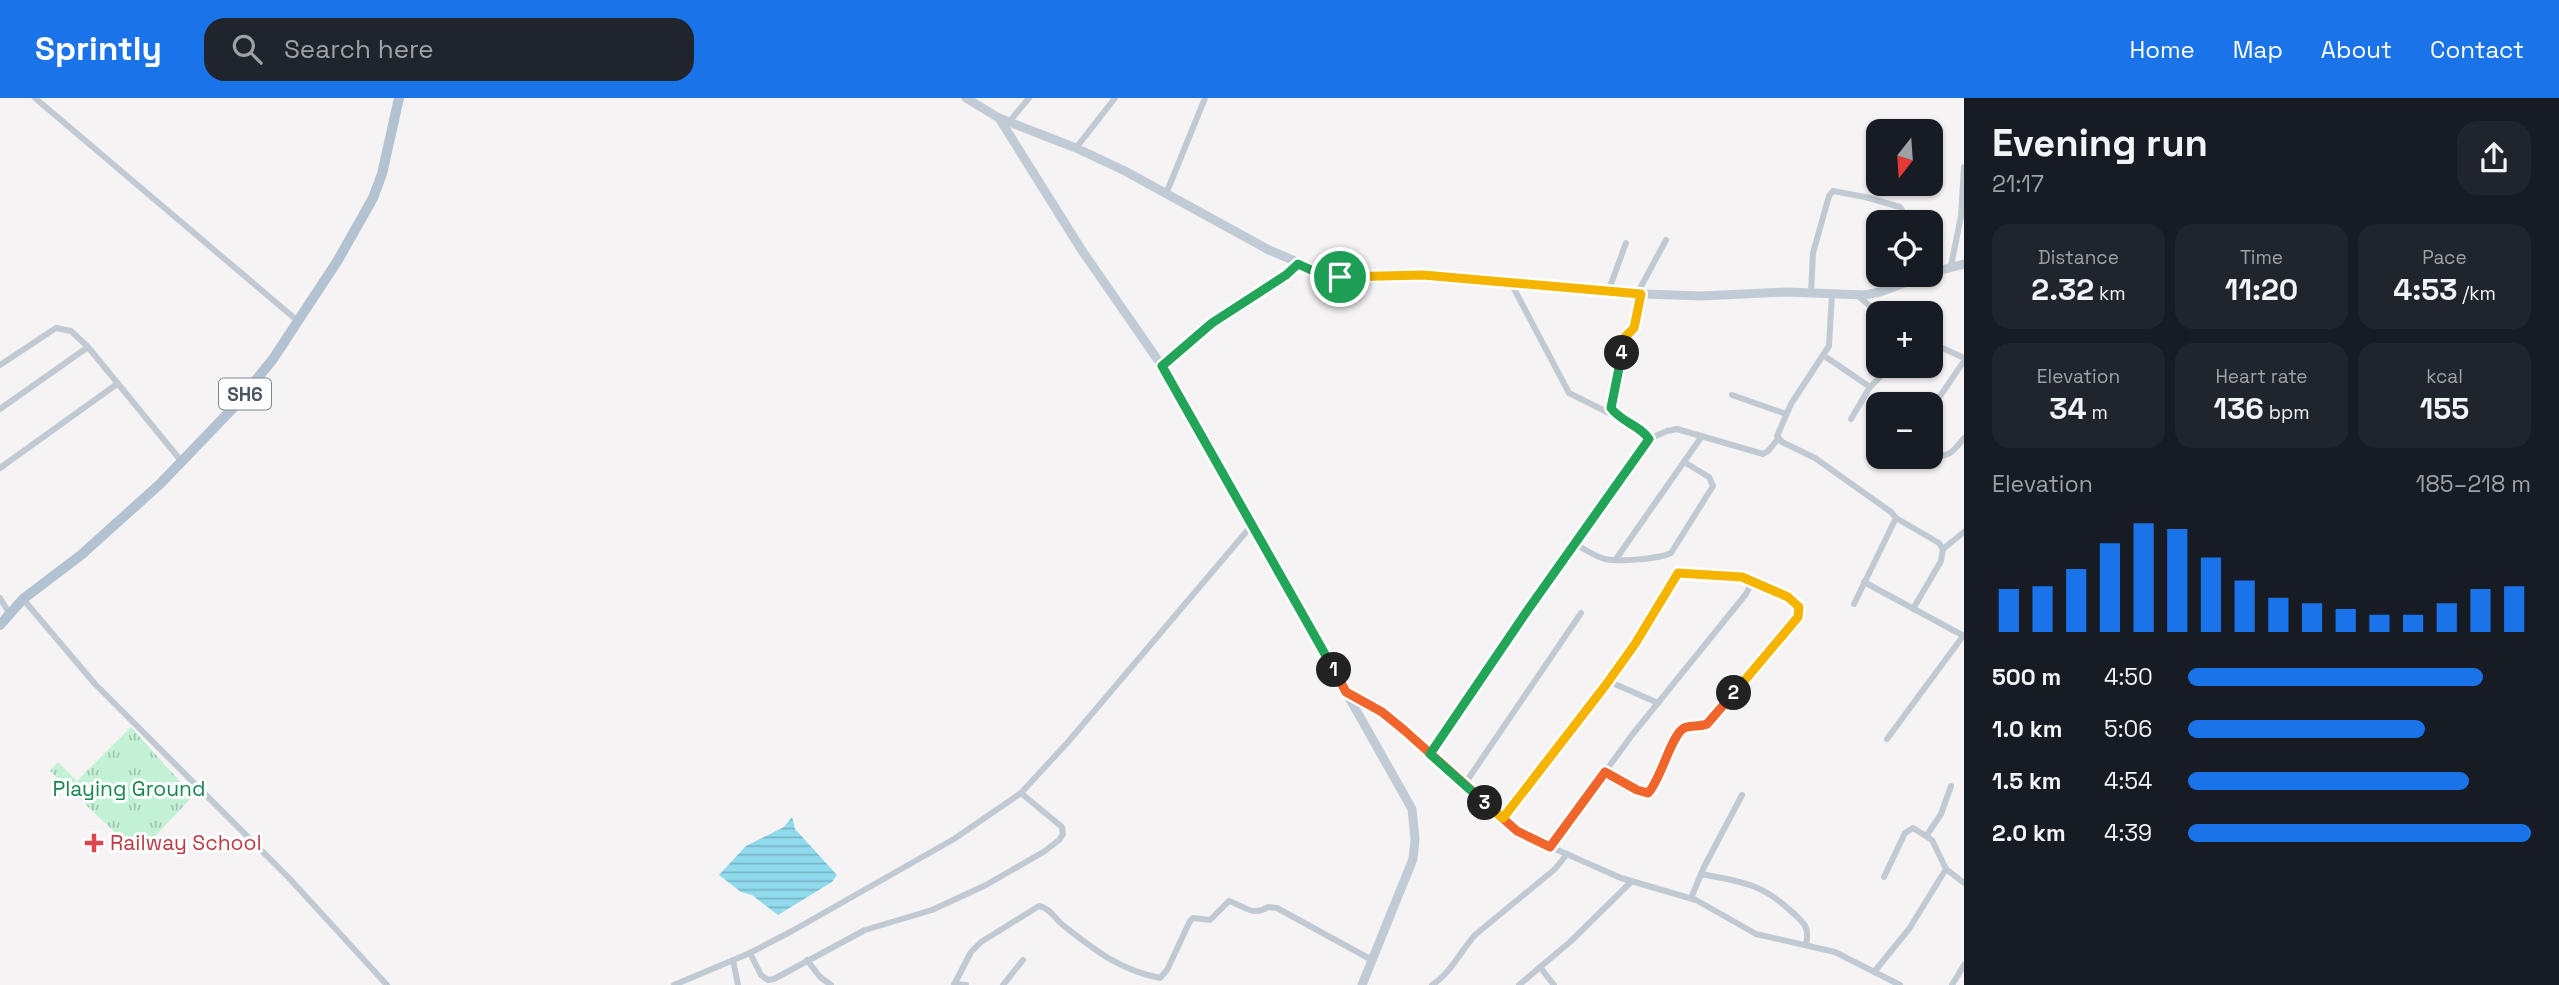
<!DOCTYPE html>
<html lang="en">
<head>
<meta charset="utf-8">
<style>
	body { margin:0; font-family:"Space Grotesk",sans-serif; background:#20242c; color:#f1f3f6; height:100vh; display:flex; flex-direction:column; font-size:26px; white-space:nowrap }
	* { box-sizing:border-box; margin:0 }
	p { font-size:23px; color:#9ea1a6 }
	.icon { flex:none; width:38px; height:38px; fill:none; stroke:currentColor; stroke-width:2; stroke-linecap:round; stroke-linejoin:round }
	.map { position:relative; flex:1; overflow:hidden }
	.side { display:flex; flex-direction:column; background:#171b24; width:595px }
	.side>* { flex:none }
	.needle { width:46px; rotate:197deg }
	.tools { position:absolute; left:1866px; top:21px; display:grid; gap:14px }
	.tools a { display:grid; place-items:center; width:77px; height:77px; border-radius:14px; background:#171b24; box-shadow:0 2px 5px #0004; font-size:35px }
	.pin { position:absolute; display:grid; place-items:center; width:60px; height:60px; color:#fff; margin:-30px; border:4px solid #fff; border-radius:50%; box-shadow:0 2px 7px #0007 }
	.km { position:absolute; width:35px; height:35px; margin:-18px; border-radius:50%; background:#222; color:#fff; font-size:19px; line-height:35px; text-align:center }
	.round { display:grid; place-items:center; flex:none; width:74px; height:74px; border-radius:21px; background:#20242c }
	.summary { display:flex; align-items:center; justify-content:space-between; height:119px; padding:0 28px }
	h1 { font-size:38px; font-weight:700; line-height:52px }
	.metrics { display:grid; grid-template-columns:repeat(3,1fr); gap:10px; height:119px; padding:7px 28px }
	.metrics div { display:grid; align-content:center; border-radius:18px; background:#20242c; text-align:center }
	.metrics b { font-size:30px; font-weight:700 }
	.metrics small { font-size:19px; font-weight:400 }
	.metrics p { font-size:19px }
	.chart { height:196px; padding:14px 28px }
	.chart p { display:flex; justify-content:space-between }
	.chart svg { width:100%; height:126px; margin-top:7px; stroke:#1a73e8; stroke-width:6 }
	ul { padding:0 28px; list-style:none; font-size:23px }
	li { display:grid; grid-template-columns:112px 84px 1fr; align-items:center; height:52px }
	li i { height:18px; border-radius:9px; background:#1a73e8 }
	header { display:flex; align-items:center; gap:42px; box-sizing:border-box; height:98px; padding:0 35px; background:#1a73e8; color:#fff }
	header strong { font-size:33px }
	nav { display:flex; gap:38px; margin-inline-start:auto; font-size:24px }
	.search { width:490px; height:63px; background:#20242c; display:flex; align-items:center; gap:18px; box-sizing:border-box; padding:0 24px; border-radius:21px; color:#9ea1a6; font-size:26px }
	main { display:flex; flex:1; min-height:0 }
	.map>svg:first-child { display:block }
	.park { fill:url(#park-tufts) }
	.water { fill:url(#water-rules) }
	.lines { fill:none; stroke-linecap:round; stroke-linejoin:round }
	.street { stroke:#c1cad2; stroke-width:6 }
	.secondary { stroke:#c1cbd6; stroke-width:9 }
	.primary { stroke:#b3c2d1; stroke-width:10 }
	.split-1-casing { stroke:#fff; stroke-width:14 }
	.split-2-casing { stroke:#fff; stroke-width:14 }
	.split-3-casing { stroke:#fff; stroke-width:14 }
	.split-4-casing { stroke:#fff; stroke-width:14 }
	.split-5-casing { stroke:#fff; stroke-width:14 }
	.split-1 { stroke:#22a559; stroke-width:9 }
	.split-2 { stroke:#f0652b; stroke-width:9 }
	.split-3 { stroke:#f5b400; stroke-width:9 }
	.split-4 { stroke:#22a559; stroke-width:9 }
	.split-5 { stroke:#f5b400; stroke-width:9 }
	.health-dot { fill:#e0444e; stroke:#fff; stroke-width:2.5 }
	.labels { text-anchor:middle; stroke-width:6; stroke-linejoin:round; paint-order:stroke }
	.shield { fill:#fff; stroke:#808990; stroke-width:2 }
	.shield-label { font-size:19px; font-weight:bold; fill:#4a5661 }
	.park-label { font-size:21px; fill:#17864f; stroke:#fff }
	.health-label { font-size:21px; fill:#be3a42; stroke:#fff; text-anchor:start }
</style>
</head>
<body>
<header>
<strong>Sprintly</strong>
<div class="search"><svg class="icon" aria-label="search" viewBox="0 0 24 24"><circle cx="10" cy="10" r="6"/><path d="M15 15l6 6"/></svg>Search here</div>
<nav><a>Home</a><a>Map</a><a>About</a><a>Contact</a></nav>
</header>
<main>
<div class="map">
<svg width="1964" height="887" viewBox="0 0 1964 887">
	<defs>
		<pattern id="park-tufts" width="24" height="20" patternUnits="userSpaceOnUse" patternTransform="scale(1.75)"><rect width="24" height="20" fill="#c3f1d5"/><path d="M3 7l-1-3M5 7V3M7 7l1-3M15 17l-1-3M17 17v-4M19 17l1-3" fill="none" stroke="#a0c6b0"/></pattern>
		<pattern id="water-rules" width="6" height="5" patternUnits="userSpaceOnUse" patternTransform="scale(1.75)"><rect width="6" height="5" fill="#90daee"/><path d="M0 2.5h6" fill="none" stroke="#78b4c4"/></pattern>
	</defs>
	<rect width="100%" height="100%" fill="#f5f3f3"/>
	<!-- park -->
	<polygon class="park" points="131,629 193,698 138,756 50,673 58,664 77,683"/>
	<!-- water -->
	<polygon class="water" points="792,719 795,731 837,777 832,784 778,817 752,797 741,794 719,777 746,748 784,729"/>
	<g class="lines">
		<!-- street -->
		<g class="street">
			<polyline points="35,0 299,224"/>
			<polyline points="1009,24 1029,0"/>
			<polyline points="1076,50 1115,0"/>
			<polyline points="1166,96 1205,0"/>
			<polyline points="1951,168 1961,118 1964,69"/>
			<polyline points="1511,185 1569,295 1617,319"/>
			<polyline points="1608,194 1626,145"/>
			<polyline points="1811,194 1813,155 1829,98 1833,93 1865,99 1900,109 1903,114 1901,124"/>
			<polyline points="1637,196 1666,142"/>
			<path d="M1641,196l-7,35 -10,9 -13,70c10,14 30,17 38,31"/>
			<polyline points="1832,196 1829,248 1791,306 1777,338 1782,344 1815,360 1891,414 1896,420 1854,506"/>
			<polyline points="1857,197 1878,215"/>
			<polyline points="1930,244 1964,260"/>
			<polyline points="1823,257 1870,289"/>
			<polyline points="0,267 56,230 71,233 88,249 182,364"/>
			<polyline points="1162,268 1228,213 1287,177 1299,166"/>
			<polyline points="1732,297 1786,316"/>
			<polyline points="0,311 88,249"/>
			<polyline points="1930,313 1964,263"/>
			<polyline points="1851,321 1870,289 1891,268"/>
			<path d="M1930,356c17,6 24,-3 34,-16"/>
			<polyline points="0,370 117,286"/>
			<polyline points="1896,420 1939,445 1943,451 1941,463 1913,511"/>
			<path d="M1575,446c9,5 19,12 30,15 13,3 54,0 66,-6l42,-67 -4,-9 -25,-15"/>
			<polyline points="1943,451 1964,434"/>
			<polyline points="1616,461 1702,338"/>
			<polyline points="1864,484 1964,538"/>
			<polyline points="0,500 9,515"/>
			<polyline points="23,501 95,586 289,780 387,887"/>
			<polyline points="1608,583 1658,605"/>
			<polyline points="1347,595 1382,614 1404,633 1467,690 1528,739 1621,780 1696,802 1756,836 1835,854 1900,887"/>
			<polyline points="1887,641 1963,538"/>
			<polyline points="1431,656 1527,513 1649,341 1667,333 1677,331 1763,356 1768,353 1778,341"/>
			<path d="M1605,674l39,21 7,-2 28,-58c9,-10 22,-4 32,-12l87,-104 2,-5 -4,-10 -47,-22"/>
			<polyline points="1464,687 1581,515"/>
			<polyline points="1503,720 1608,583 1678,475 1742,479 1751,486 1746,496 1632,637 1550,749"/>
			<polyline points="1927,737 1941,716 1951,688"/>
			<path d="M1701,776c40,8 59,8 91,38 12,11 18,15 14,32"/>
			<polyline points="1884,779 1905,735 1913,730 1932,742 1946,771 1964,785"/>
			<polyline points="1691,800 1704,769 1742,697"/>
			<polyline points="750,855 761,877 768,882 774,881 865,832 932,812 986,787 1045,753 1059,742 1063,736 1062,729 1021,695"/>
			<polyline points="733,862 738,887"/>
			<polyline points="807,862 820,879 831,887"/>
			<polyline points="1540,869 1554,887"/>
			<polyline points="1874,874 1909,831 1946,771"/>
			<path d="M955,885l16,-31 10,-10 58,-36c11,2 16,13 25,20 31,24 55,44 96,52l7,-8 23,-49 3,-3 17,2 19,-19c15,5 24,16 39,6l9,1 95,52"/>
			<polyline points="954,886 966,887"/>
			<polyline points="674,887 750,855 792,833 954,741 1021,695 1068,644 1252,427"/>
			<polyline points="1003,887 1023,862"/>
			<path d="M1432,887c19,-12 28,-33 43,-50l80,-66 12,-15"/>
			<polyline points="1519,887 1571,843 1631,784"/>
			<polyline points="1952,887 1964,867"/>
		</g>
		<!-- secondary -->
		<g class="secondary">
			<polyline points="966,0 999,20 1076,50 1125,73 1269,152 1330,178 1423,177 1617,195 1701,198 1787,194 1864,197 1880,194 1926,177"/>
			<polyline points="999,20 1081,151 1162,268 1412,711 1415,741 1413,761 1362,887"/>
			<polyline points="1930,175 1964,166"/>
		</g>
		<!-- primary -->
		<polyline class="primary" points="0,527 23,501 81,457 160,386 235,308 273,261 338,162 373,100 382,76 399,0"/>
	</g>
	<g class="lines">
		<!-- split-1 casing -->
		<g class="split-1-casing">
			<polyline id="split-1" points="1334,572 1162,268 1212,225 1286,177 1298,166 1320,176 1340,179"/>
		</g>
		<!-- split-2 casing -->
		<g class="split-2-casing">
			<path id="split-2" d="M1334,572l12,22 36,20 22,18 113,101 33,16 55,-75 32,18 11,3c13,-13 23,-58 36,-65 7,-3 16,-1 23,-4l27,-31"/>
		</g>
		<!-- split-3 casing -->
		<g class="split-3-casing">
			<polyline id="split-3" points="1485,705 1503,720 1605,588 1635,546 1678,475 1742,479 1788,499 1799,509 1798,519 1734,595"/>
		</g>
		<!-- split-4 casing -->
		<g class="split-4-casing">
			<path id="split-4" d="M1485,705l-55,-49 97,-143 122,-172c-9,-14 -28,-17 -38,-31l11,-55"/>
		</g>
		<!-- split-5 casing -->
		<g class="split-5-casing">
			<polyline id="split-5" points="1340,179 1423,177 1641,196 1634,230 1624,240 1622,255"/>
		</g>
		<!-- split-1 -->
		<use href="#split-1" class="split-1"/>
		<!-- split-2 -->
		<use href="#split-2" class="split-2"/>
		<!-- split-3 -->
		<use href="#split-3" class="split-3"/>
		<!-- split-4 -->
		<use href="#split-4" class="split-4"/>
		<!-- split-5 -->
		<use href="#split-5" class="split-5"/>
	</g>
	<!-- markers -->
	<path class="health-dot" d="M90.5 734.5h7v7h7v7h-7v7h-7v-7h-7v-7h7z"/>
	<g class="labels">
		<!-- shield labels -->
		<rect class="shield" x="219" y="280.5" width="52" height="31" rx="5"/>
		<g class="shield-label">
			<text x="245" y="303">SH6</text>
		</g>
		<!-- park labels -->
		<g class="park-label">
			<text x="129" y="698">Playing Ground</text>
		</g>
		<!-- health labels -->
		<g class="health-label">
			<text x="110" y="752">Railway School</text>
		</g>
	</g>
</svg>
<div class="tools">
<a><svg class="needle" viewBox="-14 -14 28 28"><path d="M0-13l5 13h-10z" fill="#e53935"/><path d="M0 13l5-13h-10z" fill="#9ea1a6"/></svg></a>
<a><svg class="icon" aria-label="locate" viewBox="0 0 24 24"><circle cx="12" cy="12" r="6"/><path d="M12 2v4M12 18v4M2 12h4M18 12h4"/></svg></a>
<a>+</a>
<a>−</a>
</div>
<div class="pin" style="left:1340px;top:179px;background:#1e9e55"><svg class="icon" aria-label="arrive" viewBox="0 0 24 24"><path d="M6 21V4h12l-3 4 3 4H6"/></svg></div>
<b class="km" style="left:1334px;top:572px">1</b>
<b class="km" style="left:1734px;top:595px">2</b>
<b class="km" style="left:1485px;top:705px">3</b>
<b class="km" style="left:1622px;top:255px">4</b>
</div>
<section class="side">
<div class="summary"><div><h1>Evening run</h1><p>21:17</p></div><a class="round"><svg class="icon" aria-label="share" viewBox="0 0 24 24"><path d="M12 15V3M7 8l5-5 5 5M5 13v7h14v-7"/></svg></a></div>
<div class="metrics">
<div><p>Distance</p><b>2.32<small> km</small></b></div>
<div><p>Time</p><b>11:20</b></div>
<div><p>Pace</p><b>4:53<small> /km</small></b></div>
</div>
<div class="metrics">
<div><p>Elevation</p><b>34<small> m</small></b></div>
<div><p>Heart rate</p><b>136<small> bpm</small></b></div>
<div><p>kcal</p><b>155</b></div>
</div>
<div class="chart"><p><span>Elevation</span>185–218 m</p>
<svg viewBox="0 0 160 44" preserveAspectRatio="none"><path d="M5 44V29M15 44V28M25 44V22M35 44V13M45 44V6M55 44V8M65 44V18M75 44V26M85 44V32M95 44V34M105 44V36M115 44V38M125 44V38M135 44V34M145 44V29M155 44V28"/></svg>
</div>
<ul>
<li><b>500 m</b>4:50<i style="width:86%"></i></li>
<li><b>1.0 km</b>5:06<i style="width:69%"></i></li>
<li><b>1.5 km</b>4:54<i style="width:82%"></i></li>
<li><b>2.0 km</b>4:39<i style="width:100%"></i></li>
</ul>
</section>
</main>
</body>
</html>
